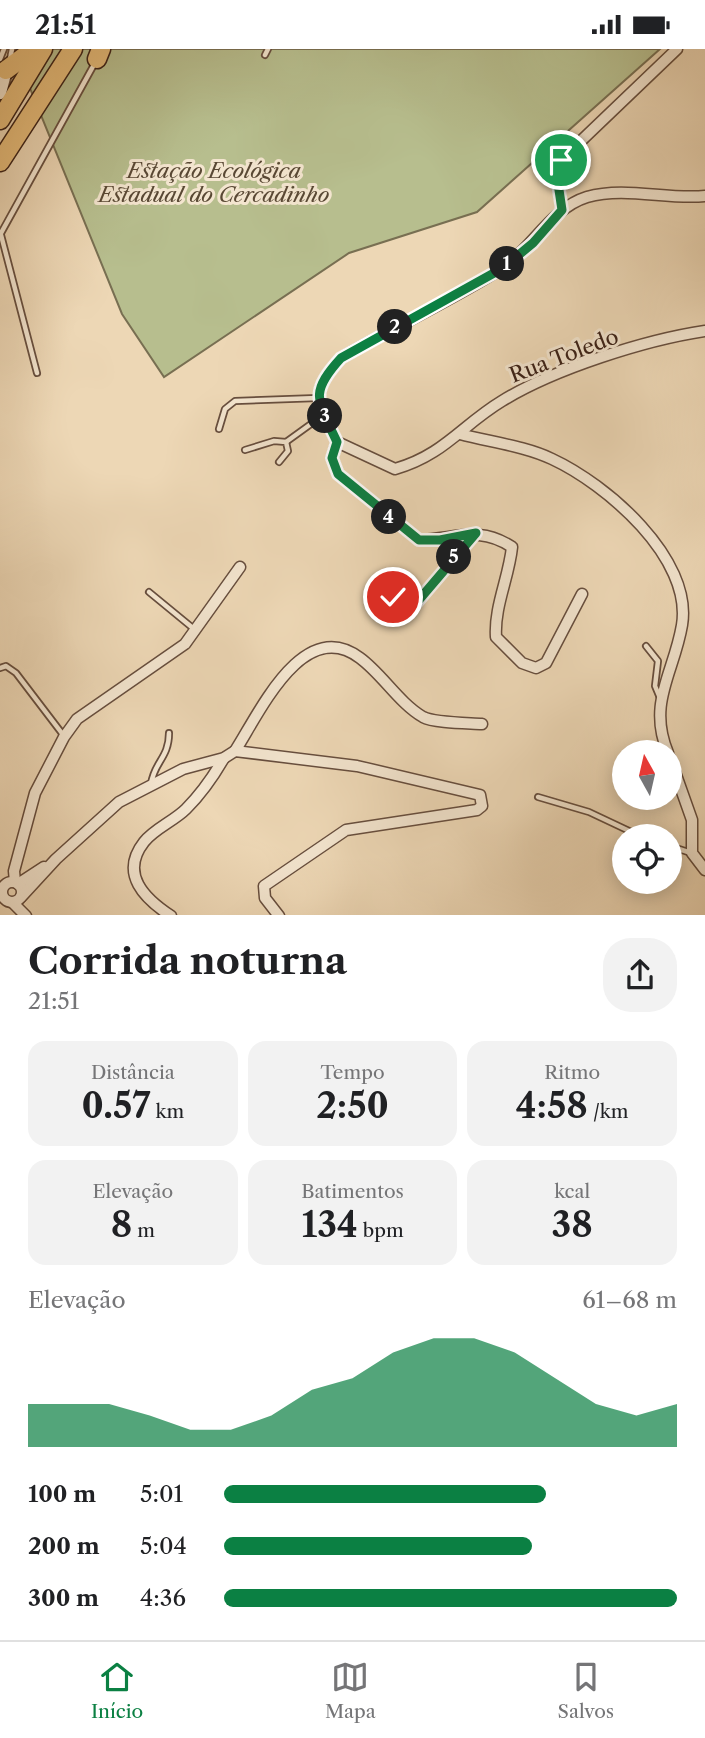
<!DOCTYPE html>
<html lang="pt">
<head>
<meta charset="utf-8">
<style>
	body { margin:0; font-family:"Libre Caslon Text",serif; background:#f2f2f2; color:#202124; height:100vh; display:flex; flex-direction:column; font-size:26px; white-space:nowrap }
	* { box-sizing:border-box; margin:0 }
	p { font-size:23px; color:#757577 }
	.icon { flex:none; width:38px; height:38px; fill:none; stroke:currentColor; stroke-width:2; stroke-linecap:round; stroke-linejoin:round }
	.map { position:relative; height:866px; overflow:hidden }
	.drawer { display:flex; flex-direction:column; background:#fff; flex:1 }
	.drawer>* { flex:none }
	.needle { width:46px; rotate:352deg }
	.buttons { position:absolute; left:612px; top:691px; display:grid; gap:14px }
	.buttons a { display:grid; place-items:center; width:70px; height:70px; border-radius:50%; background:#fff; box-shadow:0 4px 18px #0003; font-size:35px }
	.pin { position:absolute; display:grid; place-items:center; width:60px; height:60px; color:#fff; margin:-30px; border:4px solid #fff; border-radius:50%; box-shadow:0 2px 7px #0007 }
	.km { position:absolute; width:35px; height:35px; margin:-18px; border-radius:50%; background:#222; color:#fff; font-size:19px; line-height:35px; text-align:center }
	.round { display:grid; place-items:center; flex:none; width:74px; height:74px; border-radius:28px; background:#f2f2f2 }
	.overview { display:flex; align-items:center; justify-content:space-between; height:119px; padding:0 28px }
	h1 { font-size:38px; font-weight:800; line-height:52px }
	.stats { display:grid; grid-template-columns:repeat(3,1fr); gap:10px; height:119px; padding:7px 28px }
	.stats div { display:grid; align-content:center; border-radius:18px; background:#f2f2f2; text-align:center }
	.stats b { font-size:35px; font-weight:800 }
	.stats small { font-size:19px; font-weight:400 }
	.stats p { font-size:19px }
	.chart { height:196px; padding:14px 28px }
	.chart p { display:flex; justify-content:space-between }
	.chart svg { width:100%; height:126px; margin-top:7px; fill:#0b8043; opacity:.7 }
	ul { padding:0 28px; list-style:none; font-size:23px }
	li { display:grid; grid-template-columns:112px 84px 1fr; align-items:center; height:52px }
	li i { height:18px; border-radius:9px; background:#0b8043 }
	.status { display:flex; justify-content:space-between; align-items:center; height:49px; padding:0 35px; background:#fff; direction:ltr }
	.status svg { height:19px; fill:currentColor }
	.dock { display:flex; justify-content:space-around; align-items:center; height:98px; border-top:2px solid #e0e0e0; background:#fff; font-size:19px; color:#757577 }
	.dock a { display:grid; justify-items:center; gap:4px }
	.dock .active { color:#0b8043 }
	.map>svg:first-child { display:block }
	.green { fill:#b7be8e; stroke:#786f52; stroke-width:2 }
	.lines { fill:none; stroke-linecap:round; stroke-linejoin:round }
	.service-casing { stroke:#674e3e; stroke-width:8 }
	.minor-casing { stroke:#674e3e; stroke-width:13 }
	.tertiary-casing { stroke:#674e3e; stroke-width:16 }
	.motorway-casing { stroke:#3a2016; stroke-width:21 }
	.service { stroke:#f3e5cf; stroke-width:4.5 }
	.minor { stroke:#f3e5cf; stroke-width:10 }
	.tertiary { stroke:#f3e5cf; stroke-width:12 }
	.motorway { stroke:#e6bc7a; stroke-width:18 }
	.route-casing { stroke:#fff; stroke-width:14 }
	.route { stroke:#0b8043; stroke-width:9 }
	.labels { text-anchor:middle; stroke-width:6; stroke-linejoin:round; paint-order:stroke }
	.park-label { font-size:21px; font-style:italic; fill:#594834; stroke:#f3e5cf }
	.street-label { font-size:21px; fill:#3a2016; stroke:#f3e5cf }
</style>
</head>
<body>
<div class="status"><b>21:51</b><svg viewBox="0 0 49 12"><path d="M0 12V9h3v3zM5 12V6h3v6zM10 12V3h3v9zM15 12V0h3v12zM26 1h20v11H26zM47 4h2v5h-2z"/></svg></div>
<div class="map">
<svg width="705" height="867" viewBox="0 0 705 867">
	<rect width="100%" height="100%" fill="#edd7b5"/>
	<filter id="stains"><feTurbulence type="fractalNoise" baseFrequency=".00286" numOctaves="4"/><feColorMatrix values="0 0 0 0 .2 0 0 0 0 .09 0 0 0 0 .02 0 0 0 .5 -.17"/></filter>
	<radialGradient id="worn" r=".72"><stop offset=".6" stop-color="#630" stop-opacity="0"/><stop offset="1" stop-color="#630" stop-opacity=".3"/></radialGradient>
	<!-- green -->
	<polygon class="green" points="14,0 660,0 477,163 349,204 164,328 122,265"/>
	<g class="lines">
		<!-- service casing -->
		<g class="service-casing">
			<g id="service">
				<polyline points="265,6 268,0"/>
				<polyline points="0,10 4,0"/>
				<polyline points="10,10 12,0"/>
				<polyline points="0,186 96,12"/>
				<polyline points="1,186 37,324"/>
				<polyline points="219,380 225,360 235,352 318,349"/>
				<polyline points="286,393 322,367"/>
				<polyline points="245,401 274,392 286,393 288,402 279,413"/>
				<polyline points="149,543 194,580"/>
				<polyline points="393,548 407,559 412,559 471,489"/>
				<polyline points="646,597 658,612 655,637 660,649"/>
				<polyline points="0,619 6,617 16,624 64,687"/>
				<path d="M151,735c3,-22 18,-26 18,-51"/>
				<polyline points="538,748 589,763 642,788"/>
				<polyline points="670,797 691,804"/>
			</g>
		</g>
		<!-- minor casing -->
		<g class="minor-casing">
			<g id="minor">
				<polyline points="562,161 556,121 561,111 677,0"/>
				<path d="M460,385c30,8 65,12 92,25 54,25 141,99 130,166 -8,48 -35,78 -14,128"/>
				<path d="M337,393c-19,-41 -29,-48 4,-84 53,-31 109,-57 160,-89 31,-20 50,-61 86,-72 38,-11 80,3 118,-1"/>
				<path d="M337,393l-5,16 6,16 81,66c36,-1 60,-15 93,7 -3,30 -18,60 -16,90l26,26 14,5 10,-5 36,-69"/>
				<path d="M337,393l58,27c49,-14 67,-44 107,-68 52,-32 143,-61 203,-70"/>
				<path d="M235,702c24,-37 68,-136 125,-93 22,16 39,45 63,59 11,6 45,6 59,7"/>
				<polyline points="670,709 692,771 692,804 705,821"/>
				<circle cx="12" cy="843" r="10"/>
				<polyline points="15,833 14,822 35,744 64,688 77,670 185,595 240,518"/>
				<polyline points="18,835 44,818"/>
				<polyline points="21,848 56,810 119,753 183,720 224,709 235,702 357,717 480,746 482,757 477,761 346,781 264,837 265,849 279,867"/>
				<polyline points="13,854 26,867"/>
				<path d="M171,867c-26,-17 -52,-42 -27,-74 10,-13 30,-21 42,-33 16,-16 27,-32 38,-51"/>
			</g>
		</g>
		<!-- tertiary casing -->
		<g class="tertiary-casing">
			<polyline id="tertiary" points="0,44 6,21"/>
		</g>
		<!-- motorway casing -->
		<g class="motorway-casing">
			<g id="motorway">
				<polyline points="97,10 101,0"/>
				<polyline points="6,21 34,0"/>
				<polyline points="0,71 43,0"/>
				<polyline points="0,113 73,0"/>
			</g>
		</g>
		<!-- service -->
		<use href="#service" class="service"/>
		<!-- minor -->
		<use href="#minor" class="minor"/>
		<!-- tertiary -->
		<use href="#tertiary" class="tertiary"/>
		<!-- motorway -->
		<use href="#motorway" class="motorway"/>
	</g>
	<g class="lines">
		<!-- route casing -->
		<g class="route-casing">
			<path id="route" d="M393,548l14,11h5l64,-75 -36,7h-21l-81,-66 -6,-16 5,-16c-19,-41 -29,-48 4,-84l162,-90 30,-25 29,-33 -6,-40 5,-10"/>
		</g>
		<!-- route -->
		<use href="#route" class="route"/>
	</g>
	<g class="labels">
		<!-- park labels -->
		<g class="park-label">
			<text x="214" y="129">Estação Ecológica<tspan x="214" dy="24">Estadual do Cercadinho</tspan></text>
		</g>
		<!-- street labels -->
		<g class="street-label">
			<text transform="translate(564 307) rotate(-21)" y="7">Rua Toledo</text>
		</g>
	</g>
	<rect width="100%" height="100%" filter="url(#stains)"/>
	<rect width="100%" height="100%" fill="url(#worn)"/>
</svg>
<div class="buttons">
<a><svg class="needle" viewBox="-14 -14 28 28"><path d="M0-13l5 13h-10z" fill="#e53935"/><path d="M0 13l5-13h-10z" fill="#757577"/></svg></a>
<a><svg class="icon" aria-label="locate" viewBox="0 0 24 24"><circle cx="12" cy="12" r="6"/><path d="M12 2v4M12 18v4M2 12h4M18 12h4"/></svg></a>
</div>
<div class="pin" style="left:561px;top:111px;background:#1e9e55"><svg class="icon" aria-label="arrive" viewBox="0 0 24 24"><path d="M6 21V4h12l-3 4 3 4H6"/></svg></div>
<div class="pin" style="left:393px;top:548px;background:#d93025"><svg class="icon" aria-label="check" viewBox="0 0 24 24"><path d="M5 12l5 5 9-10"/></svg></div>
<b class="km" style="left:507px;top:215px">1</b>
<b class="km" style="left:395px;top:278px">2</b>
<b class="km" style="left:325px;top:367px">3</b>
<b class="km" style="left:389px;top:468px">4</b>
<b class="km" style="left:454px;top:508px">5</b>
</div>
<section class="drawer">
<div class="overview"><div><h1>Corrida noturna</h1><p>21:51</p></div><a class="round"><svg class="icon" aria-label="share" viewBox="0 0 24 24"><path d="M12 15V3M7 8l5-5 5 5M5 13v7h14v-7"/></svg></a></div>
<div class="stats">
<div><p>Distância</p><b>0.57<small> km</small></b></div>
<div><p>Tempo</p><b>2:50</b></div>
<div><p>Ritmo</p><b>4:58<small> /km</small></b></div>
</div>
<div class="stats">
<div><p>Elevação</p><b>8<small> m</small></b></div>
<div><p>Batimentos</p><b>134<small> bpm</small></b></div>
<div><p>kcal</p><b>38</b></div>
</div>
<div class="chart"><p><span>Elevação</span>61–68 m</p>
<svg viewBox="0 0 160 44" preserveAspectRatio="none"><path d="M0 44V29L10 29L20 29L30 33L40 38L50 38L60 33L70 24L80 20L90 11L100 6L110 6L120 11L130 20L140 29L150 33L160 29V44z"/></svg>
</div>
<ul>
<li><b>100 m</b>5:01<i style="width:71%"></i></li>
<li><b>200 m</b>5:04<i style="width:68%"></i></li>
<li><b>300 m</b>4:36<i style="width:100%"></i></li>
</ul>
</section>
<nav class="dock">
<a class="active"><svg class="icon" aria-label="home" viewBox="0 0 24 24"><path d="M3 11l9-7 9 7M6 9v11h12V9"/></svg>Início</a>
<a><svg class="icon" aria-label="map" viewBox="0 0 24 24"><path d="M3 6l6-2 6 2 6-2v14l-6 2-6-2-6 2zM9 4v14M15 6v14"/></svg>Mapa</a>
<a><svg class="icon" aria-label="saved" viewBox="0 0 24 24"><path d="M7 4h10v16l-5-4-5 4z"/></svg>Salvos</a>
</nav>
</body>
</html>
